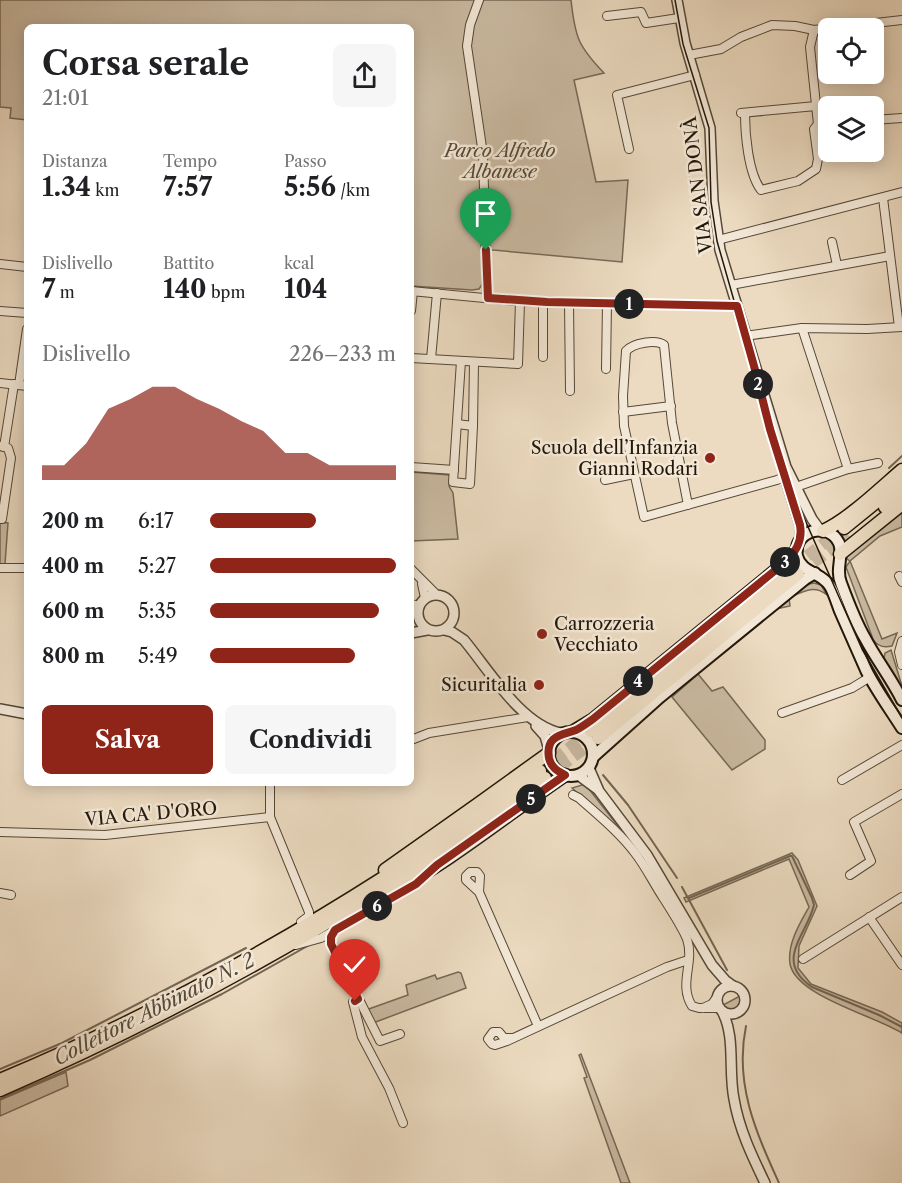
<!DOCTYPE html>
<html lang="it">
<head>
<meta charset="utf-8">
<style>
	body { margin:0; font-family:"Libre Caslon Text",serif; background:#f6f6f6; color:#202124; height:100vh; display:flex; flex-direction:column; font-size:22px; white-space:nowrap }
	* { box-sizing:border-box; margin:0 }
	p { font-size:20px; color:#757577 }
	.icon { flex:none; width:33px; height:33px; fill:none; stroke:currentColor; stroke-width:2; stroke-linecap:round; stroke-linejoin:round }
	.map { position:relative; flex:1; overflow:hidden }
	.panel { position:absolute; left:24px; top:24px; width:390px; height:762px; display:flex; flex-direction:column; background:#fff; border-radius:9px; box-shadow:0 3px 15px #0003 }
	.panel>* { flex:none }
	.buttons { position:absolute; left:818px; top:18px; display:grid; gap:12px }
	.buttons a { display:grid; place-items:center; width:66px; height:66px; border-radius:9px; background:#fff; box-shadow:0 3px 15px #0003; font-size:30px }
	.pin { position:absolute; display:grid; place-items:center; width:51px; height:51px; color:#fff; margin:-62px -26px; border-radius:50% 50% 50% 0; rotate:-45deg; box-shadow:0 0 6px #0007 }
	.pin .icon { rotate:45deg }
	.km { position:absolute; width:30px; height:30px; margin:-15px; border-radius:50%; background:#222; color:#fff; font-size:16px; line-height:30px; text-align:center }
	.round { display:grid; place-items:center; flex:none; width:63px; height:63px; border-radius:9px; background:#f6f6f6 }
	.headline { display:flex; align-items:center; justify-content:space-between; height:102px; padding:0 18px }
	h1 { font-size:33px; font-weight:700; line-height:45px }
	.figures { display:grid; grid-template-columns:repeat(3,1fr); gap:9px; height:102px; padding:6px 18px }
	.figures div { display:grid; align-content:center }
	.figures b { font-size:26px; font-weight:700 }
	.figures small { font-size:16px; font-weight:400 }
	.figures p { font-size:16px }
	.chart { height:168px; padding:12px 18px }
	.chart p { display:flex; justify-content:space-between }
	.chart svg { width:100%; height:108px; margin-top:6px; fill:#8f2418; opacity:.7 }
	.primary-button { display:flex; gap:12px; margin-top:auto; padding:12px 18px }
	.primary-button a { flex:1; height:69px; border-radius:9px; background:#8f2418; color:#fff; font-size:24px; font-weight:700; line-height:69px; text-align:center }
	.primary-button a+a { background:#f6f6f6; color:#202124 }
	ul { padding:0 18px; list-style:none; font-size:20px }
	li { display:grid; grid-template-columns:96px 72px 1fr; align-items:center; height:45px }
	li i { height:15px; border-radius:8px; background:#8f2418 }
	.map>svg:first-child { display:block }
	.green { fill:#cabaa2; stroke:#766855; stroke-width:1.5 }
	.lines { fill:none; stroke-linecap:round; stroke-linejoin:round }
	.stream { stroke:#736451; stroke-width:2 }
	.primary-tunnel { stroke:#c4b49c; stroke-width:12; stroke-dasharray:12 6; stroke-linecap:butt }
	.minor-casing { stroke:#554836; stroke-width:10 }
	.tertiary-casing { stroke:#554836; stroke-width:12 }
	.secondary-casing { stroke:#231708; stroke-width:14 }
	.primary-casing { stroke:#231708; stroke-width:15 }
	.minor { stroke:#f3e8d7; stroke-width:8 }
	.tertiary { stroke:#f3e8d7; stroke-width:9 }
	.secondary { stroke:#f3e8d7; stroke-width:10 }
	.primary { stroke:#ecdbc1; stroke-width:12 }
	.tram { stroke:#231708; stroke-width:1.5 }
	.route-casing { stroke:#fff; stroke-width:12 }
	.route { stroke:#8f2418; stroke-width:8 }
	.poi-dot { fill:#8f2418; stroke:#f3e8d7; stroke-width:2 }
	.labels { text-anchor:middle; stroke-width:5; stroke-linejoin:round; paint-order:stroke }
	.park-label { font-size:18px; font-style:italic; fill:#554836; stroke:#f3e8d7 }
	.street-label { font-size:18px; fill:#231708; stroke:#f3e8d7 }
	.poi-label { font-size:18px; fill:#231708; stroke:#f3e8d7; text-anchor:end }
	.water-label { font-size:20px; font-style:italic; fill:#584b39; stroke:#f3e8d7 }
</style>
</head>
<body>
<div class="map">
<svg width="902" height="1183" viewBox="0 0 902 1183">
	<rect width="100%" height="100%" fill="#ecdbc1"/>
	<filter id="stains"><feTurbulence type="fractalNoise" baseFrequency=".00333" numOctaves="4"/><feColorMatrix values="0 0 0 0 .2 0 0 0 0 .09 0 0 0 0 .02 0 0 0 .5 -.17"/></filter>
	<radialGradient id="worn" r=".72"><stop offset=".6" stop-color="#630" stop-opacity="0"/><stop offset="1" stop-color="#630" stop-opacity=".3"/></radialGradient>
	<!-- green -->
	<g class="green">
		<path d="M0,0h571c4,37 7,46 33,73l-30,7 22,102 32,-2 -6,82 -140,-13 1,34 -4,6 -7,1 -61,-4v-259h-384v93l-17,-2 1,-10 -11,-1z"/>
		<polygon points="411,472 450,475 449,486 453,493 458,539 411,541"/>
		<path d="M902,508v19l-22,9 -30,25 32,78 15,-6 -5,13c-8,2 -15,0 -19,-7l-27,-72 4,-6 -3,-2v-5z"/>
		<polygon points="0,522 8,523 5,564 0,564"/>
		<path d="M814,583l7,2 6,10c-13,-11 -25,-3 -38,3l1,8 -14,3c11,-9 24,-24 38,-26z"/>
		<polygon points="891,650 902,686 902,691 884,658 885,653"/>
		<polygon points="698,674 712,691 723,687 765,740 765,749 732,770 672,697"/>
		<polygon points="585,784 644,859 613,826 572,788"/>
		<path d="M792,853l6,7 19,46 -18,40 -1,22 13,16 71,28 20,11v10c-27,-17 -106,-37 -112,-69 -3,-20 10,-41 19,-57l-20,-48 -103,43 -2,-4z"/>
		<polygon points="458,972 461,973 466,988 373,1023 366,1010 408,995 406,985 435,975 437,979"/>
		<polygon points="740,996 741,1004 736,1009 730,1010 723,1005"/>
		<polygon points="581,1054 630,1183 621,1183 584,1078 587,1077 579,1055"/>
		<polygon points="66,1072 68,1086 0,1116 0,1100"/>
	</g>
	<g class="lines">
		<!-- stream -->
		<g class="stream">
			<polyline points="889,468 902,456"/>
			<polyline points="603,775 628,805 677,878"/>
			<polyline points="682,887 727,970"/>
			<path d="M689,898l101,-42h2l20,42 2,7c-7,30 -41,56 -2,82l67,28 23,12"/>
			<path d="M746,1026c-12,58 10,106 33,157"/>
			<polyline points="0,1069 62,1043 246,948"/>
			<polyline points="0,1099 90,1060 222,994 311,944"/>
		</g>
		<!-- primary-tunnel -->
		<g class="primary-tunnel">
			<polyline points="793,567 841,530"/>
			<polyline points="799,573 849,536"/>
			<polyline points="540,771 591,731"/>
			<polyline points="545,778 598,738"/>
		</g>
		<!-- minor casing -->
		<g class="minor-casing">
			<g id="minor">
				<polyline points="479,0 470,25 467,46 483,154 487,298"/>
				<polyline points="607,16 641,12 646,23 679,18"/>
				<polyline points="814,30 810,47 818,124 828,123"/>
				<polyline points="689,55 721,49 741,37 772,25 795,26 814,30 902,20"/>
				<polyline points="741,113 816,106"/>
				<path d="M745,113c0,20 3,60 16,77l37,-9 18,-12 2,-10 -4,-30 4,-5"/>
				<polyline points="873,120 902,118"/>
				<polyline points="629,149 617,95 695,75"/>
				<polyline points="883,198 899,327"/>
				<polyline points="718,240 902,192"/>
				<polyline points="832,242 837,265"/>
				<polyline points="0,264 27,267"/>
				<polyline points="731,285 890,256"/>
				<polyline points="411,291 516,301 737,306"/>
				<polyline points="543,302 543,357"/>
				<polyline points="569,303 570,391"/>
				<polyline points="0,311 27,313"/>
				<polyline points="411,311 413,291"/>
				<polyline points="802,328 848,469"/>
				<polyline points="745,336 802,328 867,329 902,327"/>
				<polyline points="411,358 518,364 520,302"/>
				<polyline points="431,359 437,293"/>
				<polyline points="461,361 453,482 470,484 473,426"/>
				<polyline points="606,369 607,303"/>
				<polyline points="0,383 27,386"/>
				<polyline points="19,385 27,329"/>
				<polyline points="623,412 671,406"/>
				<polyline points="457,424 473,426 474,362"/>
				<polyline points="0,446 8,448 11,458 2,519 0,519"/>
				<polyline points="4,447 14,384"/>
				<polyline points="411,467 454,470"/>
				<polyline points="605,480 634,474"/>
				<polyline points="793,488 848,469 878,463"/>
				<path d="M688,505l-16,-82 -8,-78c-8,-6 -31,-2 -38,6l-3,45 1,30 20,91 133,-37 12,-5"/>
				<polyline points="0,568 27,568"/>
				<polyline points="411,569 437,595"/>
				<polyline points="899,576 902,582"/>
				<polyline points="422,584 425,598"/>
				<polyline points="411,604 419,606"/>
				<polyline points="902,641 899,652 902,665"/>
				<polyline points="782,713 852,688 870,677"/>
				<polyline points="411,740 429,733 528,717"/>
				<polyline points="842,780 902,745"/>
				<polyline points="270,783 270,817 309,912 309,916 301,922"/>
				<path d="M573,795l6,3c20,18 40,34 56,55 11,14 19,31 29,46 8,13 17,26 23,40 8,23 -9,45 5,67l7,2h21"/>
				<polyline points="0,832 105,835 270,817"/>
				<polyline points="850,875 871,861 854,822 902,794"/>
				<polyline points="479,892 466,880 466,876 470,872 477,872 480,876 479,892 538,1026"/>
				<polyline points="0,893 11,895"/>
				<polyline points="869,917 902,965"/>
				<polyline points="335,930 331,937 331,944 380,1041 400,1034"/>
				<polyline points="296,945 321,938 395,896"/>
				<polyline points="803,959 902,897"/>
				<polyline points="355,1001 353,1002 362,1037 389,1088 403,1123"/>
				<polyline points="703,1008 712,1004 717,997"/>
				<polyline points="513,1038 504,1038 499,1032 493,1032 488,1039 492,1044 495,1045 507,1041 667,967 688,960"/>
			</g>
		</g>
		<!-- tertiary casing -->
		<g class="tertiary-casing">
			<g id="tertiary">
				<polyline points="677,0 685,43 710,128 713,201 720,250 786,467 812,519 820,530"/>
				<polyline points="785,477 801,528 800,541"/>
				<circle cx="436" cy="613" r="18"/>
				<path d="M444,630l8,2 12,8c25,30 57,85 97,93"/>
				<polyline points="411,633 427,630"/>
				<polyline points="0,709 27,714"/>
				<polyline points="536,726 545,736 549,750"/>
				<polyline points="589,768 599,791 647,855 712,965 725,980 733,986"/>
				<polyline points="578,775 597,789"/>
				<circle cx="731" cy="1000" r="14"/>
				<path d="M722,1011c14,26 6,59 12,88 5,30 18,57 31,84"/>
			</g>
		</g>
		<!-- secondary casing -->
		<g class="secondary-casing">
			<g id="secondary">
				<path d="M902,700c-11,-22 -26,-41 -37,-62 -10,-17 -17,-36 -24,-55 -6,-14 3,-28 -2,-40 -11,-23 -47,-12 -42,13 4,17 24,16 33,30 4,7 7,17 10,25 9,20 17,39 26,59 10,20 24,39 36,58"/>
				<polyline points="573,731 593,719 783,564 797,549"/>
				<circle cx="571" cy="754" r="22"/>
				<polyline points="594,756 660,697 805,579 815,573"/>
			</g>
		</g>
		<!-- primary casing -->
		<g class="primary-casing">
			<g id="primary">
				<polyline points="885,507 902,493"/>
				<polyline points="844,528 902,481"/>
				<path d="M823,531c25,-11 58,-43 79,-61"/>
				<polyline points="840,554 902,504"/>
				<polyline points="591,731 793,567"/>
				<polyline points="598,738 798,574"/>
				<polyline points="385,870 477,805 549,753"/>
				<path d="M388,894c63,-33 118,-79 177,-119"/>
				<path d="M0,1080c192,-80 372,-187 540,-309"/>
				<path d="M0,1090c193,-84 375,-187 545,-312"/>
			</g>
		</g>
		<!-- minor -->
		<use href="#minor" class="minor"/>
		<!-- tertiary -->
		<use href="#tertiary" class="tertiary"/>
		<!-- secondary -->
		<use href="#secondary" class="secondary"/>
		<!-- primary -->
		<use href="#primary" class="primary"/>
		<!-- tram -->
		<polyline class="tram" points="675,0 683,44 709,128 711,202 717,241 776,448 786,477 862,649 902,718"/>
	</g>
	<g class="lines">
		<!-- route casing -->
		<g class="route-casing">
			<path id="route" d="M355,1001l3,-2 -27,-55v-7l4,-7 81,-46 21,-19 128,-90c-8,-4 -14,-8 -16,-17 -4,-23 14,-23 27,-28 6,-3 11,-7 17,-11l190,-155c12,-11 20,-22 17,-39l-30,-96 -16,-63 -17,-60 -190,-4 -59,-4 -2,-48"/>
		</g>
		<!-- route -->
		<use href="#route" class="route"/>
	</g>
	<!-- markers -->
	<g class="poi-dot">
		<circle cx="710" cy="458" r="6"/>
		<circle cx="542" cy="634" r="6"/>
		<circle cx="539" cy="685" r="6"/>
	</g>
	<g class="labels">
		<!-- park labels -->
		<g class="park-label">
			<text x="500" y="157">Parco Alfredo<tspan x="500" dy="21">Albanese</tspan></text>
		</g>
		<!-- street labels -->
		<g class="street-label">
			<text transform="translate(698 185) rotate(-97)" y="6">VIA SAN DONÀ</text>
			<text transform="translate(151 814) rotate(-5)" y="6">VIA CA' D'ORO</text>
		</g>
		<!-- poi labels -->
		<g class="poi-label">
			<text x="698" y="454">Scuola dell’Infanzia<tspan x="698" dy="21">Gianni Rodari</tspan></text>
			<text x="554" y="630" text-anchor="start">Carrozzeria<tspan x="554" dy="21">Vecchiato</tspan></text>
			<text x="527" y="691">Sicuritalia</text>
		</g>
		<!-- water labels -->
		<g class="water-label">
			<text transform="translate(154 1009) rotate(-27)" y="7">Collettore Abbinato N. 2</text>
		</g>
	</g>
	<rect width="100%" height="100%" filter="url(#stains)"/>
	<rect width="100%" height="100%" fill="url(#worn)"/>
</svg>
<div class="buttons">
<a><svg class="icon" aria-label="locate" viewBox="0 0 24 24"><circle cx="12" cy="12" r="6"/><path d="M12 2v4M12 18v4M2 12h4M18 12h4"/></svg></a>
<a><svg class="icon" aria-label="layers" viewBox="0 0 24 24"><path d="M12 4l9 5-9 5-9-5zM3 14l9 5 9-5"/></svg></a>
</div>
<div class="pin" style="left:486px;top:250px;background:#1e9e55"><svg class="icon" aria-label="arrive" viewBox="0 0 24 24"><path d="M6 21V4h12l-3 4 3 4H6"/></svg></div>
<div class="pin" style="left:355px;top:1001px;background:#d93025"><svg class="icon" aria-label="check" viewBox="0 0 24 24"><path d="M5 12l5 5 9-10"/></svg></div>
<b class="km" style="left:629px;top:304px">1</b>
<b class="km" style="left:758px;top:384px">2</b>
<b class="km" style="left:785px;top:562px">3</b>
<b class="km" style="left:638px;top:681px">4</b>
<b class="km" style="left:531px;top:799px">5</b>
<b class="km" style="left:377px;top:906px">6</b>
<section class="panel">
<div class="headline"><div><h1>Corsa serale</h1><p>21:01</p></div><a class="round"><svg class="icon" aria-label="share" viewBox="0 0 24 24"><path d="M12 15V3M7 8l5-5 5 5M5 13v7h14v-7"/></svg></a></div>
<div class="figures">
<div><p>Distanza</p><b>1.34<small> km</small></b></div>
<div><p>Tempo</p><b>7:57</b></div>
<div><p>Passo</p><b>5:56<small> /km</small></b></div>
</div>
<div class="figures">
<div><p>Dislivello</p><b>7<small> m</small></b></div>
<div><p>Battito</p><b>140<small> bpm</small></b></div>
<div><p>kcal</p><b>104</b></div>
</div>
<div class="chart"><p><span>Dislivello</span>226–233 m</p>
<svg viewBox="0 0 160 44" preserveAspectRatio="none"><path d="M0 44V38L10 38L20 29L30 15L40 11L50 6L60 6L70 11L80 15L90 20L100 24L110 33L120 33L130 38L140 38L150 38L160 38V44z"/></svg>
</div>
<ul>
<li><b>200 m</b>6:17<i style="width:57%"></i></li>
<li><b>400 m</b>5:27<i style="width:100%"></i></li>
<li><b>600 m</b>5:35<i style="width:91%"></i></li>
<li><b>800 m</b>5:49<i style="width:78%"></i></li>
</ul>
<div class="primary-button"><a>Salva</a><a>Condividi</a></div>
</section>
</div>
</body>
</html>
